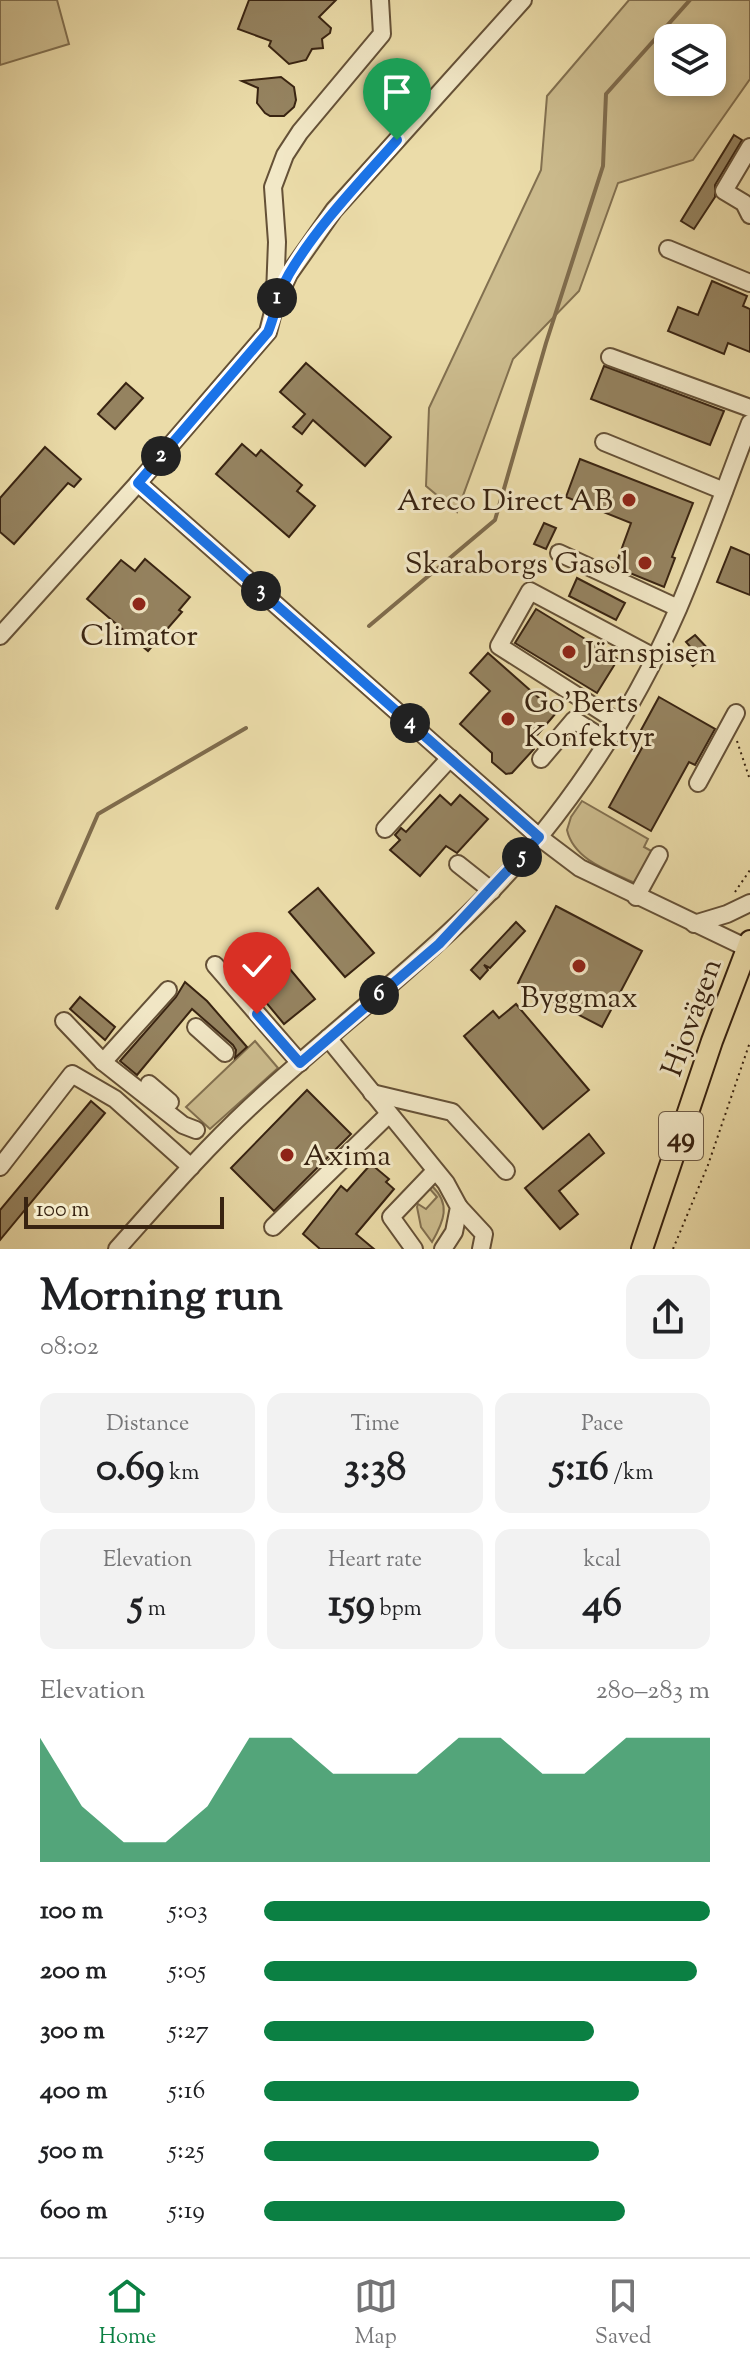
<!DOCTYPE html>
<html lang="en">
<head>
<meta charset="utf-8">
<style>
	body { margin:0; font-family:"Sorts Mill Goudy",serif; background:#f2f2f2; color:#202124; height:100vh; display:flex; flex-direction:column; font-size:30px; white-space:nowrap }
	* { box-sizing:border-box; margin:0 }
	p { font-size:26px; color:#757577 }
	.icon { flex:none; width:44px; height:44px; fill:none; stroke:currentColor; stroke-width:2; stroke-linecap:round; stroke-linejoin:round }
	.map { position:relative; height:1249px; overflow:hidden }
	.details { display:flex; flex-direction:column; background:#fff; flex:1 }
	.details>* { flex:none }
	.controls { position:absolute; left:654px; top:24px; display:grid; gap:16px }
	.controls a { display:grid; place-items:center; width:72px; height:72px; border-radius:16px; background:#fff; box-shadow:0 4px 12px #0003; font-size:40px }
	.scale { position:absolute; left:24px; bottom:20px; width:200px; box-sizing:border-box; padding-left:8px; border:4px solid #382311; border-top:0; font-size:22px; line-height:28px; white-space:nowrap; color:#382311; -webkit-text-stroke:6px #f2e8c7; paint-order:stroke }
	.pin { position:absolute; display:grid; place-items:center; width:68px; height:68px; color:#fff; margin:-82px -34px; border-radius:50% 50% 50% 0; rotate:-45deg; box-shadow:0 0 8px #0007 }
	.pin .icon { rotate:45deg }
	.km { position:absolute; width:40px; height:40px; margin:-20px; border-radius:50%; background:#222; color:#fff; font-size:22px; line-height:40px; text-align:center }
	.round { display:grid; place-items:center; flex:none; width:84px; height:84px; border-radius:16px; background:#f2f2f2 }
	.head { display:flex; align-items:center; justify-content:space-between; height:136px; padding:0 40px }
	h1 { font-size:44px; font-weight:700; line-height:60px }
	.metrics { display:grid; grid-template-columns:repeat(3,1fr); gap:12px; height:136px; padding:8px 40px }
	.metrics div { display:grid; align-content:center; border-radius:16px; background:#f2f2f2; text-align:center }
	.metrics b { font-size:40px; font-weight:700 }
	.metrics small { font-size:22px; font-weight:400 }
	.metrics p { font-size:22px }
	.chart { height:224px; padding:16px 40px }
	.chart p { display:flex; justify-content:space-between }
	.chart svg { width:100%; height:144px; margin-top:8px; fill:#0b8043; opacity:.7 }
	ul { padding:0 40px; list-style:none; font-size:26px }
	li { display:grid; grid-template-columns:128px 96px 1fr; align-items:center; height:60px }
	li i { height:20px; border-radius:10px; background:#0b8043 }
	.tab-bar { display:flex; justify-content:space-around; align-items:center; height:112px; border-top:2px solid #e0e0e0; background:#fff; font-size:22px; color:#757577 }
	.tab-bar a { display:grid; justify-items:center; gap:4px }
	.tab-bar .selected { color:#0b8043 }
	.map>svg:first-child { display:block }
	.green { fill:#cdbd8f; stroke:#827050; stroke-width:2; fill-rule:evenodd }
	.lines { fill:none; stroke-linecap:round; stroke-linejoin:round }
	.stream { stroke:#7f6c4d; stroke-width:4 }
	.building { fill:#958360; stroke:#382311; stroke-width:2 }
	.minor-casing { stroke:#655137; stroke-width:20 }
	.major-casing { stroke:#382311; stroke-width:24 }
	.path { stroke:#382311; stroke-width:2; stroke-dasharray:2 4; stroke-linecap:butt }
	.minor { stroke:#f2e8c7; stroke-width:16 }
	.major { stroke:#ebdca9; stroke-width:20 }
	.route-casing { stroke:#fff; stroke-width:16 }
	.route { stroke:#1a73e8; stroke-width:10 }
	.poi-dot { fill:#8f2418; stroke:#f2e8c7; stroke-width:3 }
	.labels { text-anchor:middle; stroke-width:6; stroke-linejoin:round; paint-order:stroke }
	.shield { fill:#f2e8c7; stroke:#705e48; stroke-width:2 }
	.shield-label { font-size:28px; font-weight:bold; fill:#382311 }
	.poi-label { font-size:30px; fill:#382311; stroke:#f2e8c7; text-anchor:start }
	.street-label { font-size:30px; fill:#382311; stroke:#f2e8c7 }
</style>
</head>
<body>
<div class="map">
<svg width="750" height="1249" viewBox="0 0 750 1249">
	<rect width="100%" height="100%" fill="#ebdca9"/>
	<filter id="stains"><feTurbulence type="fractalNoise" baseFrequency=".0025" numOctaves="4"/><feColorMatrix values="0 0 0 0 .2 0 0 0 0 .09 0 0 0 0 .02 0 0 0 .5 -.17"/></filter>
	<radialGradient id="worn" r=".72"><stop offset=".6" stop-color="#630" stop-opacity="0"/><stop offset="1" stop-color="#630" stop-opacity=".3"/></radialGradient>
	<!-- green -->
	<g class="green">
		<polygon points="0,0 57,0 69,44 0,65"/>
		<path d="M629,0h121v79l-57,81 -75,23 -39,108 -66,68 -56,153 -31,-26 3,-78 112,-238 6,-74zM668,38h44v44h-44z"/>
		<path d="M582,801l66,38 -4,8 11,6 -18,31c-25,-12 -63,-23 -70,-54l4,-13z"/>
		<polygon points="255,1041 278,1068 210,1129 186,1107"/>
		<path d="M432,1186c19,18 12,35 0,56l-11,-15 -4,-20 1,-3 8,5 11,-12 -8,-9z"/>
	</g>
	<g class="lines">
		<!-- stream -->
		<g class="stream">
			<polyline points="369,626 495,520 546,343 603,166 606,94 690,0"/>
			<polyline points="57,908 98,814 246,728"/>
		</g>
	</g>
	<!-- building -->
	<g class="building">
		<polygon points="249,0 336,0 319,17 331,28 330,33 322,39 323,48 312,49 306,60 289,64 269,46 271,41 238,29"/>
		<polygon points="281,77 294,87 296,100 294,107 284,116 270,116 265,113 257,103 258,88 242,81"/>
		<polygon points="734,135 742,140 715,185 715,197 694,229 681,221"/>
		<polygon points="712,281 747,296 743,306 750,309 750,352 728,343 724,354 668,331 678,307 698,315"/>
		<polygon points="306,363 391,437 365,466 313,420 302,434 293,427 305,414 280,392"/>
		<polygon points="604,366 724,411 710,445 591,399"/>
		<polygon points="126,383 143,398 115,429 98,414"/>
		<polygon points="242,444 256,456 261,450 302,485 297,491 315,506 289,537 216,474"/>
		<polygon points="45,447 81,479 74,487 68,483 14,544 0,532 0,498"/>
		<polygon points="580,459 693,503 672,557 675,558 664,587 615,567 631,523 566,497"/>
		<polygon points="544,523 556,528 546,549 534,544"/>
		<polygon points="731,547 750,555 750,595 717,582"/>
		<polygon points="145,559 190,597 179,610 182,612 148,651 87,599 121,560 135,571"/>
		<polygon points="577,578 625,603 616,620 569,596"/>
		<polygon points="536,609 618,659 597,693 515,643"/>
		<polygon points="695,635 710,651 693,666 686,658 694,651 686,642"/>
		<polygon points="488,653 556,713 532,741 534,749 512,773 506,774 492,762 492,753 460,724 490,691 470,673"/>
		<polygon points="659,697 715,729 695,765 689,762 651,831 609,807 648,737 640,732"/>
		<polygon points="440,795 451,805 460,795 488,819 457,853 446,846 420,876 390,850 400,840 395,835 401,828 406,832"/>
		<polygon points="318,888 374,953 345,977 289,912"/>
		<polygon points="556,906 642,951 602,1027 518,983"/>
		<polygon points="516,922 525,931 490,968 484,965 488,970 480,979 471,970"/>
		<polygon points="284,962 315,999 284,1024 254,988"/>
		<polygon points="185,982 207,1001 247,1047 235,1058 236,1050 233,1045 192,1009 137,1075 120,1061 176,997"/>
		<polygon points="80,997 115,1027 105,1040 70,1009"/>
		<polygon points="516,1004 589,1090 543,1129 464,1036 493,1011 499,1018"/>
		<polygon points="307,1090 351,1134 274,1211 231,1168"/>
		<polygon points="91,1101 105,1113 0,1240 0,1210"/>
		<polygon points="589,1134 604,1153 559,1191 578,1214 560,1229 525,1188"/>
		<polygon points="371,1164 389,1179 386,1182 394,1189 356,1234 374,1249 320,1249 303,1234 341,1186 347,1191"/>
	</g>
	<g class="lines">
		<!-- minor casing -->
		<g class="minor-casing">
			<g id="minor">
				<polyline points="750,147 724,191 744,203 750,215"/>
				<polyline points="668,249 750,283"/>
				<polyline points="275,294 277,242 273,187 285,155 300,132 382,34 380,0"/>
				<polyline points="610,357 750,408"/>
				<polyline points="604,442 724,491"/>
				<polyline points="138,483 539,837 580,868 747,948"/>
				<polyline points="559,553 678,608"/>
				<polyline points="0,636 138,483 268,332 275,304 289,274 334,210 523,0"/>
				<polyline points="618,722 499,646 530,591 654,657"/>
				<polyline points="541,759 574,720 607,741"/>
				<polyline points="698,783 736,713"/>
				<polyline points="385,829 450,758"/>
				<polyline points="458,864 492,891"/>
				<polyline points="636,897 659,855"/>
				<polyline points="694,924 727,914 750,903"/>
				<polyline points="215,965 300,1063"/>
				<polyline points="64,1021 103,1062 183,1125 196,1130"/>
				<polyline points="196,1027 225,1053"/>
				<polyline points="328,1038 446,1183 459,1207 454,1232 443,1249"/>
				<polyline points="103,1062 168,990"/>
				<polyline points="149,1084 170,1102"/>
				<polyline points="372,1093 452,1112 506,1171"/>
				<polyline points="0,1167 72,1074 115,1099 191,1167"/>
				<polyline points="459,1207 484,1234 481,1249"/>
				<polyline points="273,1227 389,1114"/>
				<path d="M117,1249c43,-48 85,-97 132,-141 97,-91 207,-168 291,-272 55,-68 103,-147 138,-227 26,-61 48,-124 72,-186"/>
				<polyline points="414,1249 391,1217 435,1171"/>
			</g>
		</g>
		<!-- major casing -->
		<g class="major-casing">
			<polyline id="major" points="642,1249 712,1041 750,941"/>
		</g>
		<!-- path -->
		<g class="path">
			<polyline points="737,741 750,780"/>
			<polyline points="735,892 750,870"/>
			<polyline points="673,1249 708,1165 750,1042"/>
		</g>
		<!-- minor -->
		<use href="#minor" class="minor"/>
		<!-- major -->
		<use href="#major" class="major"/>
	</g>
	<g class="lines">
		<!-- route casing -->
		<g class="route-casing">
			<path id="route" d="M257,1014l43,49 139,-119 100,-107 -401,-354 130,-151c8,-20 10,-39 21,-58 29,-49 70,-91 108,-134"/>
		</g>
		<!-- route -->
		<use href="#route" class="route"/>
	</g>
	<!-- markers -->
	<g class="poi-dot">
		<circle cx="629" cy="500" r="8"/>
		<circle cx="645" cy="563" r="8"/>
		<circle cx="139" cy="604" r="8"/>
		<circle cx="569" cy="652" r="8"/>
		<circle cx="508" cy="719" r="8"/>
		<circle cx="579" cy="966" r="8"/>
		<circle cx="287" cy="1155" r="8"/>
	</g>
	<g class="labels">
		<!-- shield labels -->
		<rect class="shield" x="659" y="1112" width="44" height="48" rx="6"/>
		<g class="shield-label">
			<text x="681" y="1146">49</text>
		</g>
		<!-- poi labels -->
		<g class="poi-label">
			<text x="613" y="510" text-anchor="end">Areco Direct AB</text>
			<text x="629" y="573" text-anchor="end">Skaraborgs Gasol</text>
			<text x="139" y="645" text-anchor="middle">Climator</text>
			<text x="585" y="662">Järnspisen</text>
			<text x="524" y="712">Go'Berts<tspan x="524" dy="34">Konfektyr</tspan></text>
			<text x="579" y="1007" text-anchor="middle">Byggmax</text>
			<text x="303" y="1165">Axima</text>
		</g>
		<!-- street labels -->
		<g class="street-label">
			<text transform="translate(691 1017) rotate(-70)" y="10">Hjovägen</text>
		</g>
	</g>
	<rect width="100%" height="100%" filter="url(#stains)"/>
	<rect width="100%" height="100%" fill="url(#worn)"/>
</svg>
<div class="controls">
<a><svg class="icon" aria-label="layers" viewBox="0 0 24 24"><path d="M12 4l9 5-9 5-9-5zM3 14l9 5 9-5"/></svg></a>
</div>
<div class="scale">100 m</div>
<div class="pin" style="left:397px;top:140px;background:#1e9e55"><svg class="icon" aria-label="arrive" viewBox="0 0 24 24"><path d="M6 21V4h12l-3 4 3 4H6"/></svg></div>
<div class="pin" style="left:257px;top:1014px;background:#d93025"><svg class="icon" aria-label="check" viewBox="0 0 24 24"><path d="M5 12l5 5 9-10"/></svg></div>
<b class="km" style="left:277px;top:298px">1</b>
<b class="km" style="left:161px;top:456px">2</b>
<b class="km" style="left:261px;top:591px">3</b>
<b class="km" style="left:410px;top:723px">4</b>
<b class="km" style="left:522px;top:857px">5</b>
<b class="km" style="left:379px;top:995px">6</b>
</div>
<section class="details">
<div class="head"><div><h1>Morning run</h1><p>08:02</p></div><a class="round"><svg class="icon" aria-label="share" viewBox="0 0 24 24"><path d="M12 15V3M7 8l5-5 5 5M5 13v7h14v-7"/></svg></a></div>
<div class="metrics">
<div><p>Distance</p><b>0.69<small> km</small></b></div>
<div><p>Time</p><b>3:38</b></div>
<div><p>Pace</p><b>5:16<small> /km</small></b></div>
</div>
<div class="metrics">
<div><p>Elevation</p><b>5<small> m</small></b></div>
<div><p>Heart rate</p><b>159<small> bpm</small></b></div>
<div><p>kcal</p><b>46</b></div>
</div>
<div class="chart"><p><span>Elevation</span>280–283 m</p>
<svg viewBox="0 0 160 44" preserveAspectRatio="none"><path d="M0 44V6L10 27L20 38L30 38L40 27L50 6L60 6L70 17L80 17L90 17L100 6L110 6L120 17L130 17L140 6L150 6L160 6V44z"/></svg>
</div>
<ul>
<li><b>100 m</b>5:03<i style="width:100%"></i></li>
<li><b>200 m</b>5:05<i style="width:97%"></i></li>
<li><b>300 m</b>5:27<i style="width:74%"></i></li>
<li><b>400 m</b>5:16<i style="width:84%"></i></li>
<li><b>500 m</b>5:25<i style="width:75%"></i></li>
<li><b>600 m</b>5:19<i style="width:81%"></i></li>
</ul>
</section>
<nav class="tab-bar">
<a class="selected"><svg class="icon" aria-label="home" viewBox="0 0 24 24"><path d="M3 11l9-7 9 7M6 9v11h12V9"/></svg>Home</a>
<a><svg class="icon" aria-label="map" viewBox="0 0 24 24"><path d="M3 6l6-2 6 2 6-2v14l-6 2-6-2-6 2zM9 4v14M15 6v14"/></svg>Map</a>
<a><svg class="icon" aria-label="saved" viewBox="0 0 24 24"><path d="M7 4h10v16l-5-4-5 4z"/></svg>Saved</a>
</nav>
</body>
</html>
